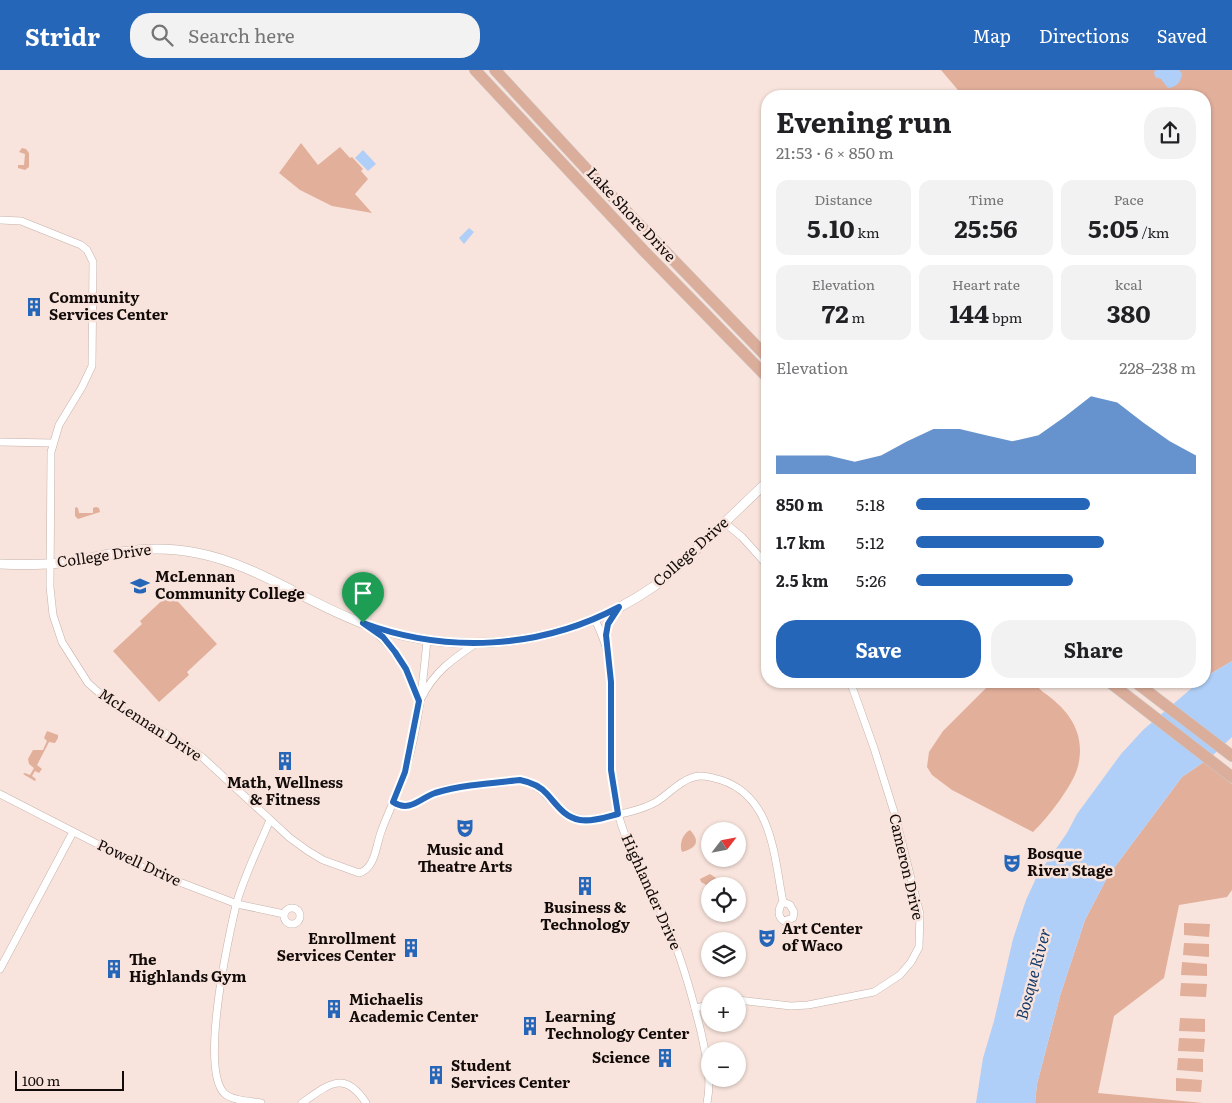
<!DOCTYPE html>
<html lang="en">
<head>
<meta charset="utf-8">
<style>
	body { margin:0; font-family:Literata,serif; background:#f2f2f2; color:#202124; height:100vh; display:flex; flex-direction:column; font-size:19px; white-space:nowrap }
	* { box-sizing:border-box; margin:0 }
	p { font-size:16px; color:#757577 }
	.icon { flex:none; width:28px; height:28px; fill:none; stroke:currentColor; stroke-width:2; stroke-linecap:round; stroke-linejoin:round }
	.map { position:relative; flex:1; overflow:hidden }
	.panel { position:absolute; left:761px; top:20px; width:450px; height:598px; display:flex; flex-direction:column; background:#fff; border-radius:20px; box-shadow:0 1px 4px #0004 }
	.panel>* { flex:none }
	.needle { width:32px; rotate:58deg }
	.buttons { position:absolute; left:701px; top:752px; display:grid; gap:10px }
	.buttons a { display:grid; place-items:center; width:45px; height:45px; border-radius:50%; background:#fff; box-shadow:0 1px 4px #0004; font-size:25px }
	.scale { position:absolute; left:15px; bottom:12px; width:109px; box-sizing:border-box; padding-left:5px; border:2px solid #120b09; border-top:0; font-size:14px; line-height:18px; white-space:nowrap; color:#120b09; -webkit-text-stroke:4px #f8e4dc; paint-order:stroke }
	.pin { position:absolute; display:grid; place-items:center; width:42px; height:42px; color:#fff; margin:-51px -21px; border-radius:50% 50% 50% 0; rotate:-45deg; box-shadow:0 0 5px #0007 }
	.pin .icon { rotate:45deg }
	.round { display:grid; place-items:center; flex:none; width:52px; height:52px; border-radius:20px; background:#f2f2f2 }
	.summary { display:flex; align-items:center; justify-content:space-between; height:85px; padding:0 15px }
	h1 { font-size:28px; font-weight:700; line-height:38px }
	.metrics { display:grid; grid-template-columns:repeat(3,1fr); gap:8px; height:85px; padding:5px 15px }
	.metrics div { display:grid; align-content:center; border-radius:12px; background:#f2f2f2; text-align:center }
	.metrics b { font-size:25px; font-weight:700 }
	.metrics small { font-size:14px; font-weight:400 }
	.metrics p { font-size:14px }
	.chart { height:140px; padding:10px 15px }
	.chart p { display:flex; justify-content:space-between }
	.chart svg { width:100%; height:90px; margin-top:5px; fill:#2666b8; opacity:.7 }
	.cta { display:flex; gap:10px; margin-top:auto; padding:10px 15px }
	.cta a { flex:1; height:58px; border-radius:20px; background:#2666b8; color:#fff; font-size:20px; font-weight:700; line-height:58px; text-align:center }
	.cta a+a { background:#f2f2f2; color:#202124 }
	ul { padding:0 15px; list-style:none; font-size:16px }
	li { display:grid; grid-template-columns:80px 60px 1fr; align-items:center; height:38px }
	li i { height:12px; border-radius:6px; background:#2666b8 }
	header { display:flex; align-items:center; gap:30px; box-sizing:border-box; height:70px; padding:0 25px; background:#2666b8; color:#fff }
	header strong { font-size:24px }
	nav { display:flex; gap:28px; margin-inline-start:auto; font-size:18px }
	.search { width:350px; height:45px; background:#f2f2f2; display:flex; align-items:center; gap:12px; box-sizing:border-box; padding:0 18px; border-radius:20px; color:#757577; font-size:19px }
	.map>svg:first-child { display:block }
	.green { fill:#e2af9b }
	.water { fill:#b0cff8 }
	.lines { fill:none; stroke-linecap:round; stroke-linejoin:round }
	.minor-casing { stroke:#c5b2ab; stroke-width:8 }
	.tertiary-casing { stroke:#c5b2ab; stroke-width:10 }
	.primary-casing { stroke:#cbc9c9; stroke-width:12 }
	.minor { stroke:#fff; stroke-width:7 }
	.tertiary { stroke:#fff; stroke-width:9 }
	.primary { stroke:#dbae9b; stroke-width:11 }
	.route-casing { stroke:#fff; stroke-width:10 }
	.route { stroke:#2666b8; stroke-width:6 }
	.labels { text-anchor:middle; stroke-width:5; stroke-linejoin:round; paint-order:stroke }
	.street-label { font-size:15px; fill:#120b09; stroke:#f8e4dc }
	.poi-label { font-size:15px; font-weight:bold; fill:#120b09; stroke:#f8e4dc; text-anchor:start }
	.water-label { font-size:16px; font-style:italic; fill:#12396a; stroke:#f8e4dc }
</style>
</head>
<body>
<header>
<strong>Stridr</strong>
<div class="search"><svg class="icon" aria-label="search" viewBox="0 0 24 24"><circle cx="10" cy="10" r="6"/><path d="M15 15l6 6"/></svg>Search here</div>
<nav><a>Map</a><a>Directions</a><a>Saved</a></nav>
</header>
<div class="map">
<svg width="1232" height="1033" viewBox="0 0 1232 1033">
	<rect width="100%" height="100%" fill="#f8e4dc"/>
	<!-- green -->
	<g class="green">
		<polygon points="941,0 1232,0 1232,591 1205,607 1205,26 963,26"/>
		<polygon points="301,73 318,95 340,77 350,88 352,87 363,99 361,101 368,109 355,124 372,143 332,136 300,120 279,103"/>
		<polygon points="22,78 26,79 29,83 29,97 25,100 18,98 18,95 24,95 25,84 19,82"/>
		<polygon points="76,437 78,438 79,443 93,443 93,438 96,437 99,438 100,442 78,449 75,446 75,438"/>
		<polygon points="170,523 217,574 187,602 189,605 159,632 113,581 142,554 140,551"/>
		<path d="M993,611c11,0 24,-2 35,0 5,1 11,7 15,11 26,18 43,41 35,74 -4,18 -31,53 -45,66l-81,-42 -20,-15 -5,-8 2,-15 14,-21z"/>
		<polygon points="47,661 58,665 58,668 55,673 49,672 37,695 42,699 39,703 35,701 32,706 36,709 35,711 23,704 25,703 30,705 34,698 29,694 28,689 33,680 43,680 47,671 44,668"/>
		<polygon points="1211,687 1232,714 1232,820 1227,827 1179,835 1164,908 1114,946 1098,1023 1203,1033 1035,1033 1037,1014 1060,926 1085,850 1108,806 1182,707"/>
		<path d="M690,760c11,12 6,18 -8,22 -3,-7 0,-18 8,-22z"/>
		<polygon points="710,804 716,808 718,814 724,816 710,817 701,812 700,809"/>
		<polygon points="1184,853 1210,854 1209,867 1184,865"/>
		<polygon points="1184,873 1209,874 1209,887 1183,885"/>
		<polygon points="1182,892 1207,894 1207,906 1181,905"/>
		<polygon points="1181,913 1207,914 1206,927 1180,926"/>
		<polygon points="1180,948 1205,949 1205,962 1179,961"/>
		<polygon points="1179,968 1205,969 1204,982 1178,981"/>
		<polygon points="1178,988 1203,989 1203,1002 1177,1000"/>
		<polygon points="1176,1008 1202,1010 1201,1022 1176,1021"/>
	</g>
	<!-- water -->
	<g class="water">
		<path d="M1156,0h23l3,3c-1,9 -5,14 -14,15l-7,-9 -6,-2 -1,-5z"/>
		<polygon points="363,80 376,94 368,101 355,88"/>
		<polygon points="469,158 474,162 464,174 459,168"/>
		<polygon points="1232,591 1232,667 1211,687 1182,707 1108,806 1085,850 1060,926 1037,1014 1035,1033 976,1033 983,988 994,951 1013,869 1026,830 1037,806 1067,763 1077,744 1121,684 1143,660 1200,611 1205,611 1205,607"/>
	</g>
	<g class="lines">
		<!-- minor casing -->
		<g class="minor-casing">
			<g id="minor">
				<path d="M0,150l21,1 60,24 6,5 6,12 -1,104 -10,21 -23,38 -8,27 -1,135 3,28 9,27 26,41 17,15 13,10 47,25 37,24 88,81 18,13 15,9 36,13c16,-4 17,-27 22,-41 7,-20 18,-40 24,-60 13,-42 18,-88 22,-132"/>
				<polyline points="0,372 53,373"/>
				<polyline points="725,453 742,467 768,496"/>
				<path d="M595,549c4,10 8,18 11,28 14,56 -3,114 13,170 12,41 36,78 52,117 13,32 22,65 30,98 5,24 11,46 6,71"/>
				<path d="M368,557c26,18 40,43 50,72"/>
				<polyline points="606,570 608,554 619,537"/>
				<path d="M422,627c12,-25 31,-38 53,-53"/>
				<polyline points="0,724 148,800 237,834 284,844"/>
				<path d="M393,732c17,11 26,-4 42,-9 27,-8 57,-10 85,-13 33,7 33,40 69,40 22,-5 47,-7 67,-18 12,-7 21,-19 35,-24 9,-4 20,-1 30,2 52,17 53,77 62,122 -5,6 -6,15 1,19l9,-3 1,-6 -4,-7 -7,-3"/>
				<circle cx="292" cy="846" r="8"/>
				<polyline points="0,899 73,762"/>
				<polyline points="738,930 791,936 808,935 874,922 900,905 911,892 919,877 920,844 895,745 874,678 850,611"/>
				<polyline points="695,938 710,935"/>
				<path d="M261,1033c-11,-2 -29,-2 -37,-10 -24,-26 4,-153 12,-188 7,-26 23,-59 34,-85"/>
				<path d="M302,1033c26,-18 42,-34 64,0"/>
			</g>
		</g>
		<!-- tertiary casing -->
		<g class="tertiary-casing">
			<path id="tertiary" d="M0,494c23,1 45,1 67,-2 19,-2 36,-8 54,-10 25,-4 51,-4 76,1 58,11 107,48 162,69 98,37 207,25 294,-35 17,-12 32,-27 47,-41 23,-22 45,-43 68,-65"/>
		</g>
		<!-- primary casing -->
		<g class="primary-casing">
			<g id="primary">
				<polyline points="475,0 645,182 768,308"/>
				<polyline points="495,0 604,118 768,288"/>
				<polyline points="1108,611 1232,707"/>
				<polyline points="1134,611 1232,686"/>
			</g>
		</g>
		<!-- minor -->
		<use href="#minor" class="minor"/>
		<!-- tertiary -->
		<use href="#tertiary" class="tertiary"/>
		<!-- primary -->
		<use href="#primary" class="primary"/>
	</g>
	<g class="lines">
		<!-- route casing -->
		<g class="route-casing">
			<path id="route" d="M619,537l-11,17 -2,11 5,47v88l7,44c-12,3 -26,8 -38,6 -16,-3 -23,-15 -33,-26 -7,-8 -17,-12 -27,-14 -28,3 -58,5 -85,13 -15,5 -25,20 -42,9l12,-30 14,-71 -13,-32 -11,-17 -12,-15 -20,-14c84,31 177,26 256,-16z"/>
		</g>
		<!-- route -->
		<use href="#route" class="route"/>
	</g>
	<!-- icons -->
	<defs>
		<g id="building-bare" transform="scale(1.5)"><path d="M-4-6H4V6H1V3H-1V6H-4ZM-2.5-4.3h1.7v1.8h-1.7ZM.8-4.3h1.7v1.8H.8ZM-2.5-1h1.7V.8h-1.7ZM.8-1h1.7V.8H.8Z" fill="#2666b8" stroke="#f8e4dc" stroke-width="2.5" paint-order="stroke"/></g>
		<g id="university-bare" transform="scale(1.5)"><path d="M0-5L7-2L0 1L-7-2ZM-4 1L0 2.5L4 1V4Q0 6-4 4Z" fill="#2666b8" stroke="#f8e4dc" stroke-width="2.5" paint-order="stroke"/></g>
		<g id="theatre-bare" transform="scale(1.5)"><path d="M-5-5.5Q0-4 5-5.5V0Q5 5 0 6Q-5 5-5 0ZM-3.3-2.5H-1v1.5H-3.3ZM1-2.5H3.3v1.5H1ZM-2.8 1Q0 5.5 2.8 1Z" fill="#2666b8" stroke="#f8e4dc" stroke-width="2.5" paint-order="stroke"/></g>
	</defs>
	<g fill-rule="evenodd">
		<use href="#building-bare" x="34" y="237"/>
		<use href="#university-bare" x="140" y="516"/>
		<use href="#building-bare" x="285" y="691"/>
		<use href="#theatre-bare" x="465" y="758"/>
		<use href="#theatre-bare" x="1012" y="793"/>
		<use href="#building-bare" x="585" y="816"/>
		<use href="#theatre-bare" x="767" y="868"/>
		<use href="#building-bare" x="411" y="878"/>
		<use href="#building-bare" x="114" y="899"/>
		<use href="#building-bare" x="334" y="939"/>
		<use href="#building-bare" x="530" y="956"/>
		<use href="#building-bare" x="665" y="988"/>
		<use href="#building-bare" x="436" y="1005"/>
	</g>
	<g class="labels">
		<!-- street labels -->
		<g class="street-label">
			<text transform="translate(631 145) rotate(47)" y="5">Lake Shore Drive</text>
			<text transform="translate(691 482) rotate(-42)" y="5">College Drive</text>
			<text transform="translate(104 486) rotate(-8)" y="5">College Drive</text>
			<text transform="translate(150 655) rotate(33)" y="5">McLennan Drive</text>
			<text transform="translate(139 793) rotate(25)" y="5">Powell Drive</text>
			<text transform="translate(906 797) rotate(77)" y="5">Cameron Drive</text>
			<text transform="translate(651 822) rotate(66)" y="5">Highlander Drive</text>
		</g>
		<!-- poi labels -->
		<g class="poi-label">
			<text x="49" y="233">Community<tspan x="49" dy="17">Services Center</tspan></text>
			<text x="155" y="512">McLennan<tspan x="155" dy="17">Community College</tspan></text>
			<text x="285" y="718" text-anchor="middle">Math, Wellness<tspan x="285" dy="17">&amp; Fitness</tspan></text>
			<text x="465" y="785" text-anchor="middle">Music and<tspan x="465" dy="17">Theatre Arts</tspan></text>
			<text x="1027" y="789">Bosque<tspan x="1027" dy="17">River Stage</tspan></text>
			<text x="585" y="843" text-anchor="middle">Business &amp;<tspan x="585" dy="17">Technology</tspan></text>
			<text x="782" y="864">Art Center<tspan x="782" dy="17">of Waco</tspan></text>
			<text x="396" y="874" text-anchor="end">Enrollment<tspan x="396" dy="17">Services Center</tspan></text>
			<text x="129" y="895">The<tspan x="129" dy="17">Highlands Gym</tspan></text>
			<text x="349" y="935">Michaelis<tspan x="349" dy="17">Academic Center</tspan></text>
			<text x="545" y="952">Learning<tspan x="545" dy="17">Technology Center</tspan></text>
			<text x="650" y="993" text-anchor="end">Science</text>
			<text x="451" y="1001">Student<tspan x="451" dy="17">Services Center</tspan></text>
		</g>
		<!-- water labels -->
		<g class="water-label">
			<text transform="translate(1033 904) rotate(-75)" y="6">Bosque River</text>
		</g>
	</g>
</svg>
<div class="buttons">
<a><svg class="needle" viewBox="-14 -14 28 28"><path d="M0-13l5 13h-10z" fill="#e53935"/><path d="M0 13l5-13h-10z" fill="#757577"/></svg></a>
<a><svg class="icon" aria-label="locate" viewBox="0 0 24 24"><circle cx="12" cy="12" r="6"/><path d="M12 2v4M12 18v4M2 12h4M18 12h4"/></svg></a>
<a><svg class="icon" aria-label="layers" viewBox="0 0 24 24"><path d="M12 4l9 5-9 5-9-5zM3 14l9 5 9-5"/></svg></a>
<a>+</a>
<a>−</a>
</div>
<div class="scale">100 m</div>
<div class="pin" style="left:363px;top:553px;background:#1e9e55"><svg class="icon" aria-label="arrive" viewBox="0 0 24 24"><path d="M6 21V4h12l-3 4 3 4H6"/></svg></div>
<section class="panel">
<div class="summary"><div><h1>Evening run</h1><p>21:53 · 6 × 850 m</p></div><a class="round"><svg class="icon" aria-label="share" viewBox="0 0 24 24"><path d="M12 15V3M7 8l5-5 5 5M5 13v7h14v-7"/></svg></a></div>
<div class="metrics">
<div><p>Distance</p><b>5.10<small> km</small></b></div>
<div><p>Time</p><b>25:56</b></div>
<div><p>Pace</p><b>5:05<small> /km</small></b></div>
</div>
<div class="metrics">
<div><p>Elevation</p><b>72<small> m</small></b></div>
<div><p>Heart rate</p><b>144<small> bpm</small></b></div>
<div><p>kcal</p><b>380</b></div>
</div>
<div class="chart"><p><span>Elevation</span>228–238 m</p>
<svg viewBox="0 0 160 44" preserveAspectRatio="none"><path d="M0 44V35L10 35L20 35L30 38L40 35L50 28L60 22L70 22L80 25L90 28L100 25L110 16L120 6L130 9L140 19L150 28L160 35V44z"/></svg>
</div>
<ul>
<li><b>850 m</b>5:18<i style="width:62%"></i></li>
<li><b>1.7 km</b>5:12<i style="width:67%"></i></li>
<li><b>2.5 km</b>5:26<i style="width:56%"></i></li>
</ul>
<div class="cta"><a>Save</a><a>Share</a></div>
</section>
</div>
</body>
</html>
